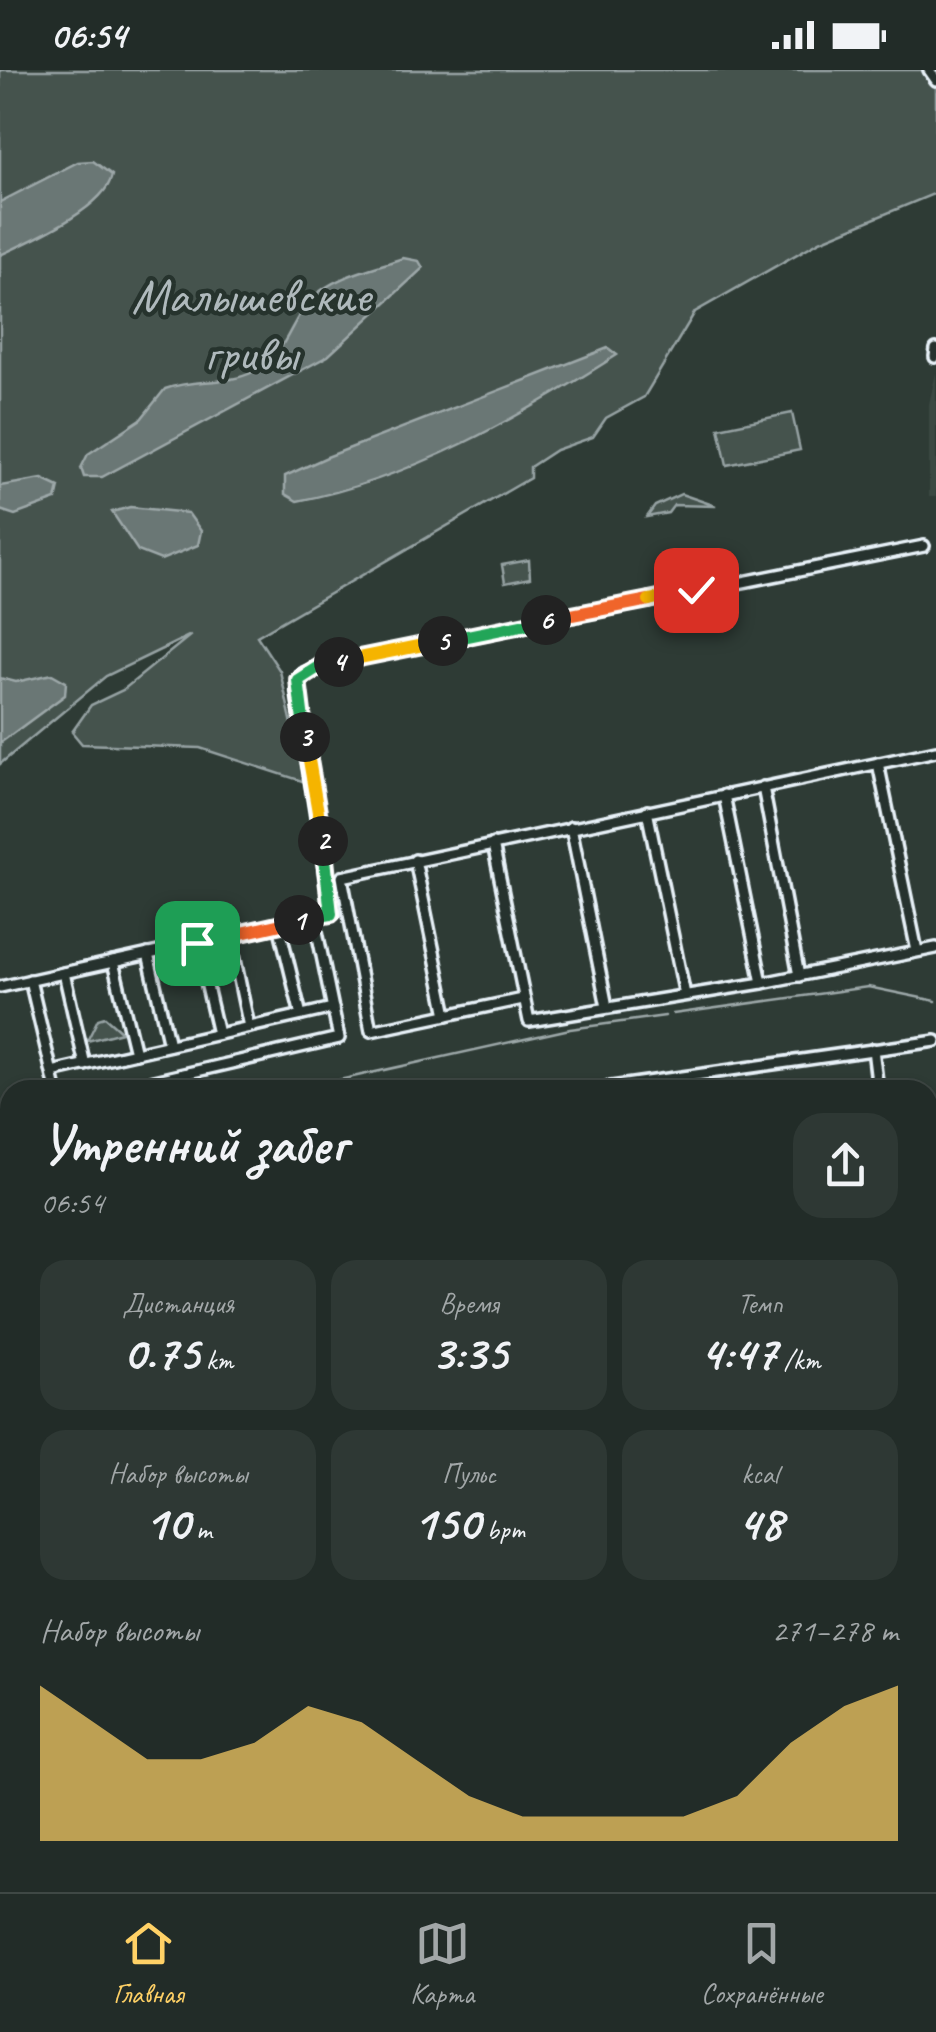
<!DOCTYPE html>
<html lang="ru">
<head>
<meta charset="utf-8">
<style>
	body { margin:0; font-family:Caveat,sans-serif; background:#2e3834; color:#f1f3f6; height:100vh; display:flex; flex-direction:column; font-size:38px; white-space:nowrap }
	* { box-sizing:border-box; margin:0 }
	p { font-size:32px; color:#a2a7a8 }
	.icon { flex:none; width:55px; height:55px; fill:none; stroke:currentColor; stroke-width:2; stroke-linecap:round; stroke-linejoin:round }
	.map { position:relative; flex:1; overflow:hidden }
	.details { position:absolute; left:0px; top:1010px; width:938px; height:812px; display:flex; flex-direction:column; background:#222c28; border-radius:30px 30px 0 0; box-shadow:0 2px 8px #0004,0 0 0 2px #3f4845 }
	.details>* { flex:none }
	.pin { position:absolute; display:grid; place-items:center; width:85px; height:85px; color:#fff; margin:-42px; border-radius:20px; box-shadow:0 5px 15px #0006 }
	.km { position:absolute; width:50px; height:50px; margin:-25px; border-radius:50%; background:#222; color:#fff; font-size:28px; line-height:50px; text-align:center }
	.round { display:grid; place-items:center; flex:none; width:105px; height:105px; border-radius:30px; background:#2e3834 }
	.headline { display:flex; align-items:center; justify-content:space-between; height:170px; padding:0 40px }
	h1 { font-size:55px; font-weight:700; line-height:75px }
	.figures { display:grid; grid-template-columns:repeat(3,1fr); gap:15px; height:170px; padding:10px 40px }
	.figures div { display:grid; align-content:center; border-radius:25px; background:#2e3834; text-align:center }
	.figures b { font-size:50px; font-weight:700 }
	.figures small { font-size:28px; font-weight:400 }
	.figures p { font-size:28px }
	.chart { height:280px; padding:20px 40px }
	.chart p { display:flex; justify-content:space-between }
	.chart svg { width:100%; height:180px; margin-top:10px; fill:#ffd166; opacity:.7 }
	.status { display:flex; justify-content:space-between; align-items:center; height:70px; padding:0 50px; background:#222c28; direction:ltr }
	.status svg { height:28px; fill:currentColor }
	.tabs { display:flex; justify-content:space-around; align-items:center; height:140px; border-top:2px solid #3f4845; background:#222c28; font-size:28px; color:#a2a7a8 }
	.tabs a { display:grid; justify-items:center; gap:5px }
	.tabs .selected { color:#ffd166 }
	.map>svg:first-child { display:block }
	.built { fill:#3b4843 }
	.green { fill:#45524e; stroke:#96a2a3; stroke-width:2.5 }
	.water { fill:#6b7775; stroke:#9da8a9; stroke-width:2.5 }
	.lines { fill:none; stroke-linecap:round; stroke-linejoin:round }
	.stream { stroke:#9da8a9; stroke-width:2.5 }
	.minor-casing { stroke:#e8f1f8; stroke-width:16 }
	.primary-casing { stroke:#e8f1f8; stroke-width:21 }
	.minor { stroke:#26332d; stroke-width:9 }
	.primary { stroke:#26332d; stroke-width:14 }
	.tram { stroke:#e8f1f8; stroke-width:2.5 }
	.split-1-casing { stroke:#fff; stroke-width:20 }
	.split-2-casing { stroke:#fff; stroke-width:20 }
	.split-3-casing { stroke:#fff; stroke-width:20 }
	.split-4-casing { stroke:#fff; stroke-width:20 }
	.split-5-casing { stroke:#fff; stroke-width:20 }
	.split-6-casing { stroke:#fff; stroke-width:20 }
	.split-7-casing { stroke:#fff; stroke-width:20 }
	.split-8-casing { stroke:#fff; stroke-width:20 }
	.split-1 { stroke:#f0652b; stroke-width:12 }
	.split-2 { stroke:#22a559; stroke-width:12 }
	.split-3 { stroke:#f5b400; stroke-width:12 }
	.split-4 { stroke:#22a559; stroke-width:12 }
	.split-5 { stroke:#f5b400; stroke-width:12 }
	.split-6 { stroke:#22a559; stroke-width:12 }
	.split-7 { stroke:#f0652b; stroke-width:12 }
	.split-8 { stroke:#f5b400; stroke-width:12 }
	.labels { text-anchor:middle; stroke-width:9; stroke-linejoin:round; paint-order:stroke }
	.park-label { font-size:50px; fill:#afb9bc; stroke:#26332d }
</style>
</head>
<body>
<div class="status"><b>06:54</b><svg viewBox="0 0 49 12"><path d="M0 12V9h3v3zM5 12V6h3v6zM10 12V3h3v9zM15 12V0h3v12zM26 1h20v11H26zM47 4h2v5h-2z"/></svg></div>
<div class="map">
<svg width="936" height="1822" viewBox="0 0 936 1822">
	<rect width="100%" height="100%" fill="#2e3b35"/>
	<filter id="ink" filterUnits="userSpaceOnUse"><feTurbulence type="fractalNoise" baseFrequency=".01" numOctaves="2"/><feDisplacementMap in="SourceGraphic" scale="20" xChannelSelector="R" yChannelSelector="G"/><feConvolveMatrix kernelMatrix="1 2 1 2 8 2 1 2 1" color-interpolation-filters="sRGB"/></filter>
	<g filter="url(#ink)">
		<!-- built -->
		<g class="built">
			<polygon points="936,303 936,427 929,427 929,334"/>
			<polygon points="936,1093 936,1822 596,1822 603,1812 928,1812 928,1094"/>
		</g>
		<!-- green -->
		<g class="green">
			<polygon points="0,0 936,0 936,123 820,171 695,242 644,327 606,348 593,367 556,380 530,397 530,408 257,566 280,601 305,712 200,678 82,674 72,662 91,635 123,620 191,565 106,606 0,694"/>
			<polygon points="792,343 800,380 727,395 719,358"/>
			<polygon points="681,424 716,436 674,435 668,443 647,447 655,436"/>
			<polygon points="529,490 530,508 505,513 502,495"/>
			<polygon points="105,947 122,962 87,971 98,949"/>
			<polygon points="10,1497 10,1614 0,1615 0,1502"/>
			<polygon points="38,1813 38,1812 111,1813 103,1822 35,1822"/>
			<polygon points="218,1813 462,1813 441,1822 229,1822"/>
		</g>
		<!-- water -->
		<g class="water">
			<path d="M93,91l19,14c-6,33 -82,66 -112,80v-53l78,-40z"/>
			<path d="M403,188l16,3 4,7 -95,88 -226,121h-18l-3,-9 7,-14 53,-35 24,-30c30,-11 61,-3 90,-18 32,-16 34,-49 56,-72 22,-23 64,-31 92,-41z"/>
			<path d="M608,278l9,7c-97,62 -205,124 -320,146l-12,-7v-18l42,-19z"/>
			<polygon points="42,409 59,417 56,430 15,445 0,440 0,416"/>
			<polygon points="130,437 188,443 201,461 198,475 161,490 138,481 112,442"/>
			<polygon points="52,604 66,612 65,625 0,673 0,608 16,612"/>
			<polygon points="10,1620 10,1812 34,1813 32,1822 0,1822 0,1621"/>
		</g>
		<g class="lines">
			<!-- stream -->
			<g class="stream">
				<polyline points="673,944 868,917 936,931"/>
				<polyline points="294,1020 570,959 665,946"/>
				<polyline points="0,1087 10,1085"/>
			</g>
			<!-- minor casing -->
			<g class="minor-casing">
				<g id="minor">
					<polyline points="929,0 936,10"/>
					<polyline points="935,287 936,279"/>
					<polyline points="878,693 917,881"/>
					<polyline points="763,717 799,906"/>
					<polyline points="724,725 762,913"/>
					<polyline points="647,741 685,925"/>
					<polyline points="571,757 607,937"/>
					<polyline points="493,774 529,951 762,913 936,878"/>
					<polyline points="415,790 447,945"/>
					<polyline points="331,844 297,622 301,604 320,596 924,476"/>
					<polyline points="279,855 301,945"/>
					<polyline points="230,866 249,957"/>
					<polyline points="197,873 218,964"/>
					<polyline points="148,884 169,975"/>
					<polyline points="113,892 135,983"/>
					<polyline points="64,903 85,995"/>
					<polyline points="30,910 56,1020"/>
					<polyline points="0,917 334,843"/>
					<polyline points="523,929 371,961 342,807 936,681"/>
					<polyline points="873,979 878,1020"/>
					<polyline points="52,1002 333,938"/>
					<polyline points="115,1020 339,968 314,847"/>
					<polyline points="590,1020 936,971"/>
					<polyline points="0,1183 10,1180"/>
				</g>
			</g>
			<!-- primary casing -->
			<g class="primary-casing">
				<g id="primary">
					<polyline points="928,1057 936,1056"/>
					<polyline points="0,1321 10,1318"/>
				</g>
			</g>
			<!-- minor -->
			<use href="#minor" class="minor"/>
			<!-- primary -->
			<use href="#primary" class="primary"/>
			<!-- tram -->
			<g class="tram">
				<polyline points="928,1076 936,1074"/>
				<polyline points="0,1336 10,1332"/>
			</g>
		</g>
	</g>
	<g class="lines" filter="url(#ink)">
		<!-- split-1 casing -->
		<g class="split-1-casing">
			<polyline id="split-1" points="197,873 299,850"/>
		</g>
		<!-- split-2 casing -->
		<g class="split-2-casing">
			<polyline id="split-2" points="299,850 331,844 323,771"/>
		</g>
		<!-- split-3 casing -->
		<g class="split-3-casing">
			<polyline id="split-3" points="305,667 323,771"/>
		</g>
		<!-- split-4 casing -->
		<g class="split-4-casing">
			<polyline id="split-4" points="305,667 298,610 320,596 339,592"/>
		</g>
		<!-- split-5 casing -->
		<g class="split-5-casing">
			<polyline id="split-5" points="339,592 443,571"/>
		</g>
		<!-- split-6 casing -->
		<g class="split-6-casing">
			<polyline id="split-6" points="443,571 546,550"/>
		</g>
		<!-- split-7 casing -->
		<g class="split-7-casing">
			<polyline id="split-7" points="546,550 649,530"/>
		</g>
		<!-- split-8 casing -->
		<g class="split-8-casing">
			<polyline id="split-8" points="649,530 696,520"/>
		</g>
		<!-- split-1 -->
		<use href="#split-1" class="split-1"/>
		<!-- split-2 -->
		<use href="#split-2" class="split-2"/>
		<!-- split-3 -->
		<use href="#split-3" class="split-3"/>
		<!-- split-4 -->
		<use href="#split-4" class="split-4"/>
		<!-- split-5 -->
		<use href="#split-5" class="split-5"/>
		<!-- split-6 -->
		<use href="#split-6" class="split-6"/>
		<!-- split-7 -->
		<use href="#split-7" class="split-7"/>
		<!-- split-8 -->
		<use href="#split-8" class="split-8"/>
	</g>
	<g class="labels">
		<!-- park labels -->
		<g class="park-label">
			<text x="251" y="242">Малышевские<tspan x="251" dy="58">гривы</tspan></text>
		</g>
	</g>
</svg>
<div class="pin" style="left:197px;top:873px;background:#1e9e55"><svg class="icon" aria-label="arrive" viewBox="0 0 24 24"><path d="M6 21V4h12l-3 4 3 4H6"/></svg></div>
<div class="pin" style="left:696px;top:520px;background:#d93025"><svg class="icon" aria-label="check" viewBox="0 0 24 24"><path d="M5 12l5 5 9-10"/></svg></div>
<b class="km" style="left:299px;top:850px">1</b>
<b class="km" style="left:323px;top:771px">2</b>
<b class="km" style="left:305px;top:667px">3</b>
<b class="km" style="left:339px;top:592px">4</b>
<b class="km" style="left:443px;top:571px">5</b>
<b class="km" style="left:546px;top:550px">6</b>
<section class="details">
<div class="headline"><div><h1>Утренний забег</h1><p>06:54</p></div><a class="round"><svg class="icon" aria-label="share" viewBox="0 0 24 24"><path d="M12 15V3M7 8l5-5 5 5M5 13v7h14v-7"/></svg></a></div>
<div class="figures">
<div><p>Дистанция</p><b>0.75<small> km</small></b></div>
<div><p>Время</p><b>3:35</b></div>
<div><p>Темп</p><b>4:47<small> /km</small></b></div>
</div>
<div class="figures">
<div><p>Набор высоты</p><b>10<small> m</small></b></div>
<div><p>Пульс</p><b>150<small> bpm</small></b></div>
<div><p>kcal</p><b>48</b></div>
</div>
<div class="chart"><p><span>Набор высоты</span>271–278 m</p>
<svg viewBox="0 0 160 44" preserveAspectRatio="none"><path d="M0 44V6L10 15L20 24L30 24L40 20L50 11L60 15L70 24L80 33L90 38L100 38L110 38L120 38L130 33L140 20L150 11L160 6V44z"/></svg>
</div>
</section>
</div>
<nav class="tabs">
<a class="selected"><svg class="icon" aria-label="home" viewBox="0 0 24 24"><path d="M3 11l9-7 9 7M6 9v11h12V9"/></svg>Главная</a>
<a><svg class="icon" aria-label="map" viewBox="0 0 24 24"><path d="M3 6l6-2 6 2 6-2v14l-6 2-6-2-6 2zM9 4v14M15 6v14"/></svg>Карта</a>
<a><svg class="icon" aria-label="saved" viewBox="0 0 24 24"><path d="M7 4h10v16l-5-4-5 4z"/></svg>Сохранённые</a>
</nav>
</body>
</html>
